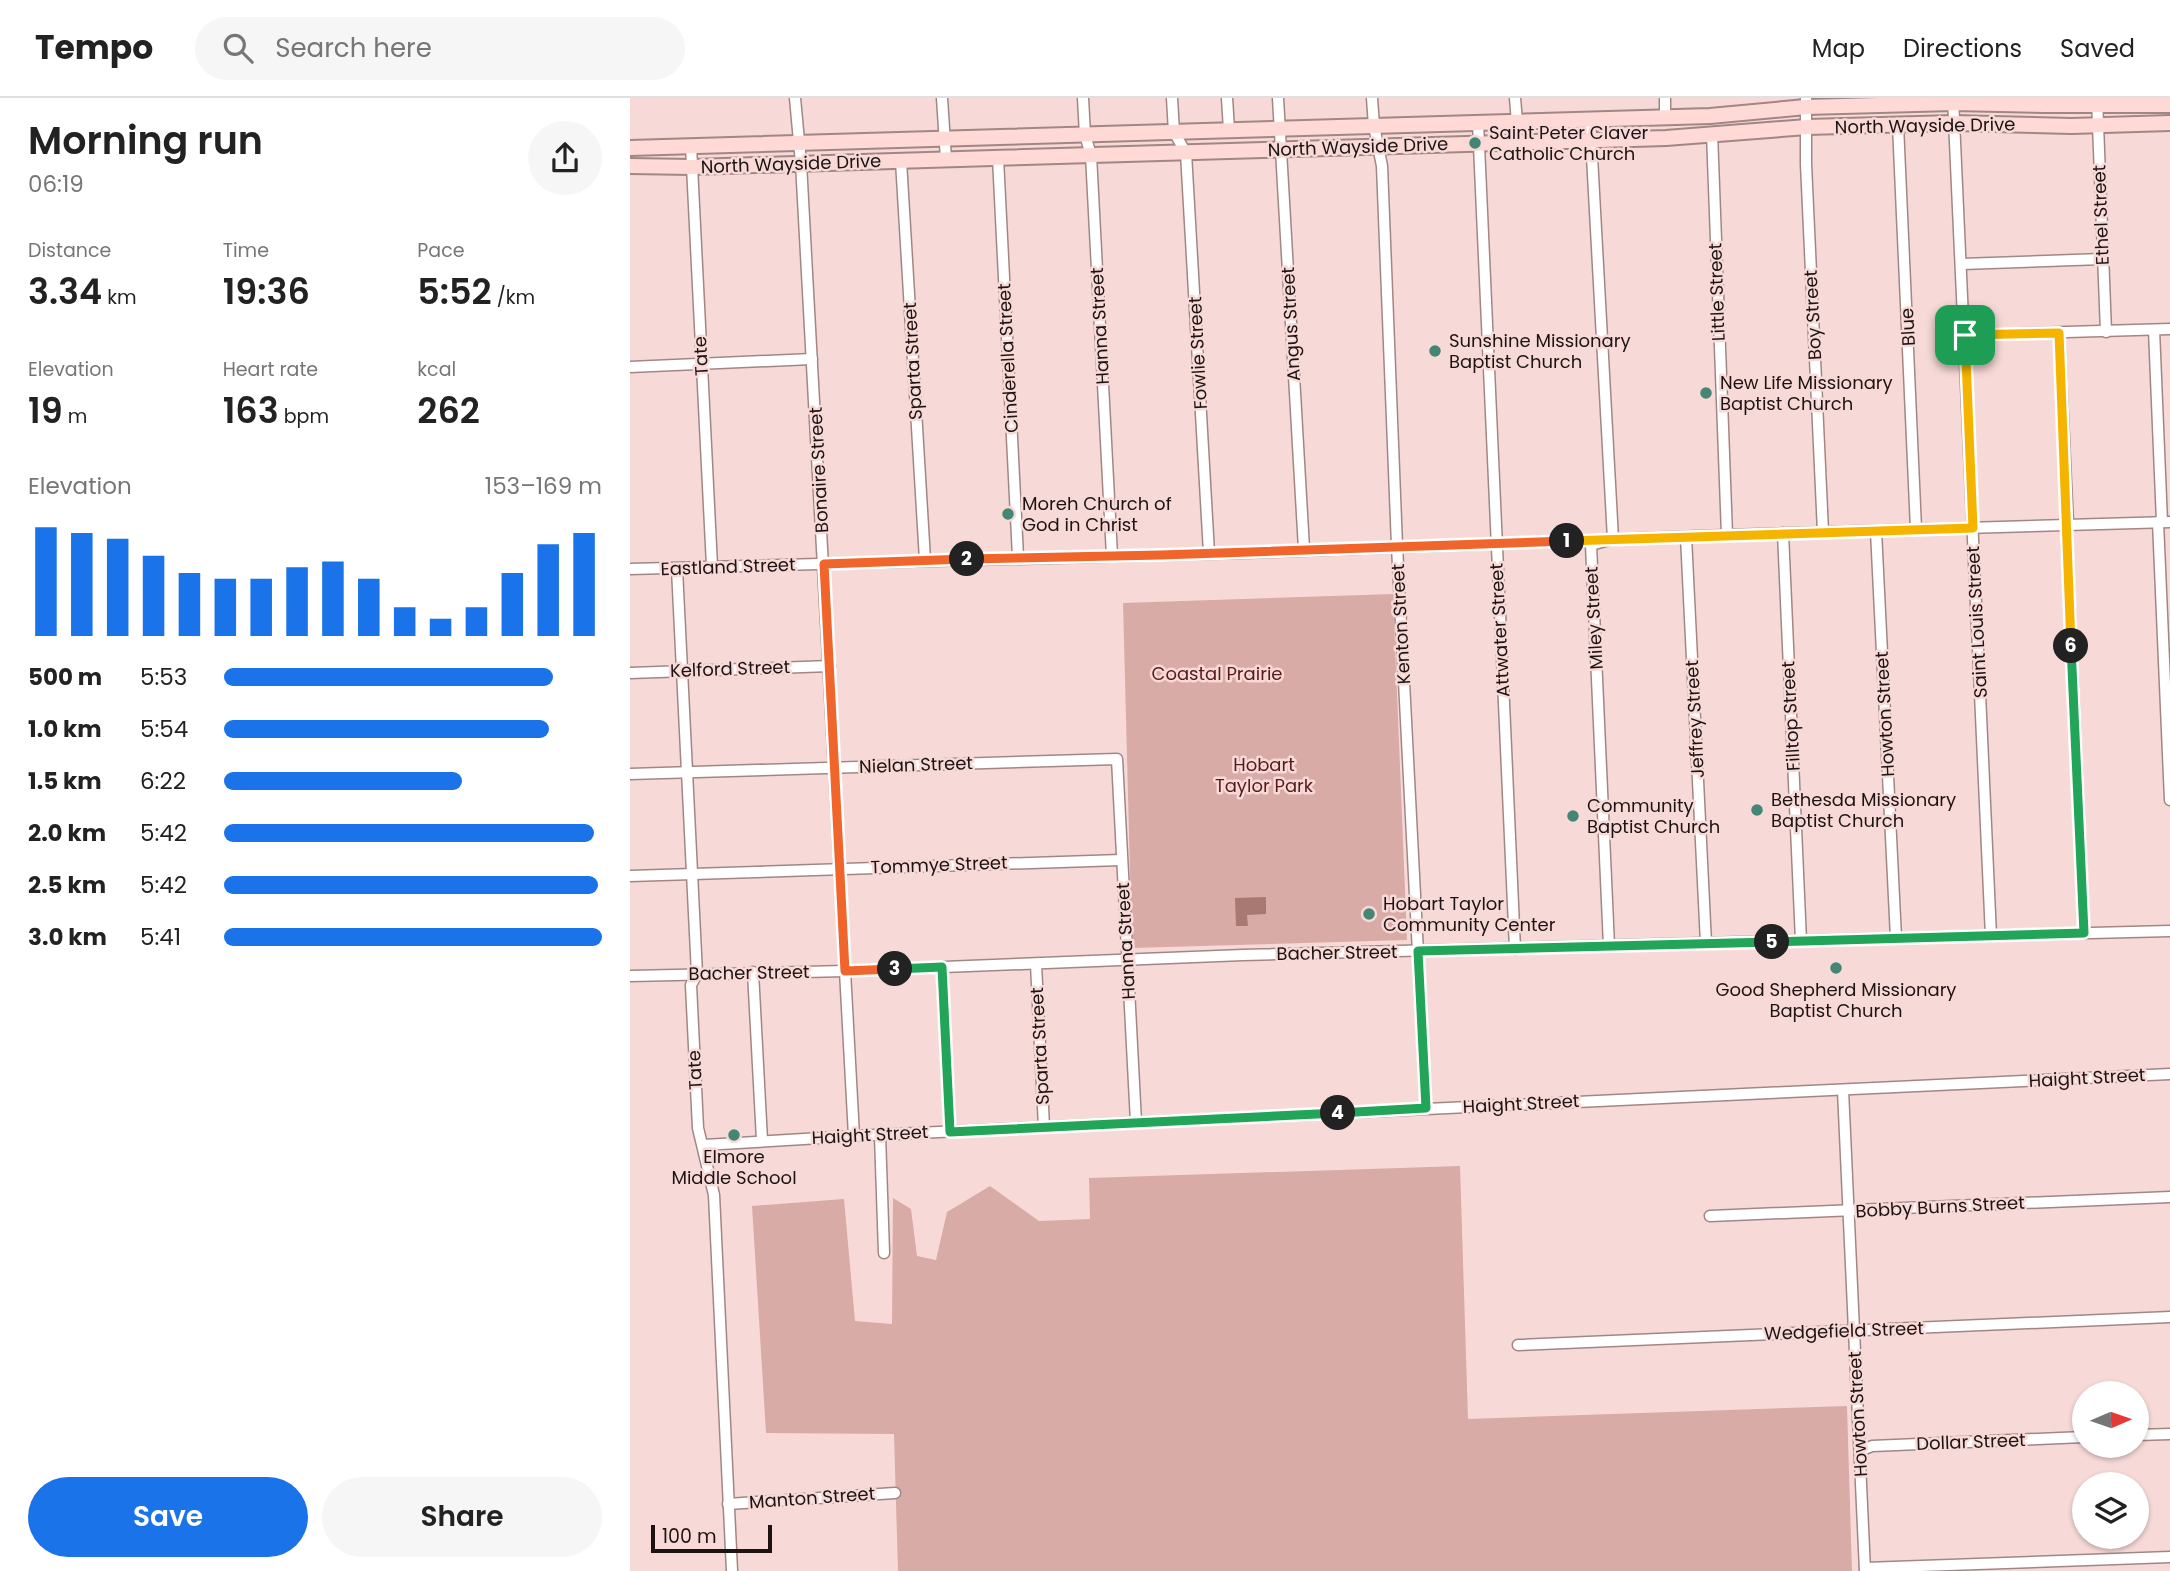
<!DOCTYPE html>
<html lang="en">
<head>
<meta charset="utf-8">
<style>
	body { margin:0; font-family:Poppins,sans-serif; background:#f6f6f6; color:#222; height:100vh; display:flex; flex-direction:column; font-size:26px; white-space:nowrap }
	* { box-sizing:border-box; margin:0 }
	p { font-size:23px; color:#767676 }
	.icon { flex:none; width:38px; height:38px; fill:none; stroke:currentColor; stroke-width:2; stroke-linecap:round; stroke-linejoin:round }
	.map { position:relative; flex:1; overflow:hidden }
	.details { display:flex; flex-direction:column; background:#fff; width:630px }
	.details>* { flex:none }
	.needle { width:46px; rotate:88deg }
	.controls { position:absolute; left:1442px; top:1283px; display:grid; gap:14px }
	.controls a { display:grid; place-items:center; width:77px; height:77px; border-radius:50%; background:#fff; box-shadow:0 2px 5px #0004; font-size:35px }
	.scale { position:absolute; left:21px; bottom:18px; width:121px; box-sizing:border-box; padding-left:7px; border:4px solid #1d1312; border-top:0; font-size:19px; line-height:24px; white-space:nowrap; color:#1d1312; -webkit-text-stroke:5px #f7dad7; paint-order:stroke }
	.pin { position:absolute; display:grid; place-items:center; width:60px; height:60px; color:#fff; margin:-30px; border-radius:14px; box-shadow:0 4px 10px #0006 }
	.km { position:absolute; width:35px; height:35px; margin:-18px; border-radius:50%; background:#222; color:#fff; font-size:19px; line-height:35px; text-align:center }
	.round { display:grid; place-items:center; flex:none; width:74px; height:74px; border-radius:37px; background:#f6f6f6 }
	.head { display:flex; align-items:center; justify-content:space-between; height:119px; padding:0 28px }
	h1 { font-size:38px; font-weight:600; line-height:52px }
	.stats { display:grid; grid-template-columns:repeat(3,1fr); gap:10px; height:119px; padding:7px 28px }
	.stats div { display:grid; align-content:center }
	.stats b { font-size:35px; font-weight:600 }
	.stats small { font-size:19px; font-weight:400 }
	.stats p { font-size:19px }
	.chart { height:196px; padding:14px 28px }
	.chart p { display:flex; justify-content:space-between }
	.chart svg { width:100%; height:126px; margin-top:7px; stroke:#1a73e8; stroke-width:6 }
	.button { display:flex; gap:14px; margin-top:auto; padding:14px 28px }
	.button a { flex:1; height:80px; border-radius:42px; background:#1a73e8; color:#fff; font-size:28px; font-weight:600; line-height:80px; text-align:center }
	.button a+a { background:#f6f6f6; color:#222 }
	ul { padding:0 28px; list-style:none; font-size:23px }
	li { display:grid; grid-template-columns:112px 84px 1fr; align-items:center; height:52px }
	li i { height:18px; border-radius:9px; background:#1a73e8 }
	header { display:flex; align-items:center; gap:42px; box-sizing:border-box; height:98px; padding:0 35px; background:#fff; border-bottom:2px solid #e0e0e0 }
	header strong { font-size:33px }
	nav { display:flex; gap:38px; margin-inline-start:auto; font-size:24px }
	.search { width:490px; height:63px; background:#f6f6f6; display:flex; align-items:center; gap:18px; box-sizing:border-box; padding:0 24px; border-radius:38px; color:#767676; font-size:26px }
	main { display:flex; flex:1; min-height:0 }
	.map>svg:first-child { display:block }
	.green { fill:#d9aba6 }
	.water { fill:#a87873 }
	.lines { fill:none; stroke-linecap:round; stroke-linejoin:round }
	.street-casing { stroke:#a18784; stroke-width:13 }
	.secondary-casing { stroke:#a18784; stroke-width:18 }
	.street { stroke:#fff; stroke-width:10 }
	.secondary { stroke:#ffd9d6; stroke-width:14 }
	.split-1-casing { stroke:#fff; stroke-width:14 }
	.split-2-casing { stroke:#fff; stroke-width:14 }
	.split-3-casing { stroke:#fff; stroke-width:14 }
	.split-4-casing { stroke:#fff; stroke-width:14 }
	.split-5-casing { stroke:#fff; stroke-width:14 }
	.split-6-casing { stroke:#fff; stroke-width:14 }
	.split-7-casing { stroke:#fff; stroke-width:14 }
	.split-1 { stroke:#f5b400; stroke-width:9 }
	.split-2 { stroke:#f0652b; stroke-width:9 }
	.split-3 { stroke:#f0652b; stroke-width:9 }
	.split-4 { stroke:#22a559; stroke-width:9 }
	.split-5 { stroke:#22a559; stroke-width:9 }
	.split-6 { stroke:#22a559; stroke-width:9 }
	.split-7 { stroke:#f5b400; stroke-width:9 }
	.poi-dot { fill:#448575; stroke:#f7dad7; stroke-width:2.5 }
	.labels { text-anchor:middle; stroke-width:5; stroke-linejoin:round; paint-order:stroke }
	.street-label { font-size:18px; fill:#1d1312; stroke:#f7dad7 }
	.poi-label { font-size:18px; fill:#1d1312; stroke:#f7dad7; text-anchor:start }
	.park-label { font-size:18px; fill:#571a18; stroke:#f7dad7 }
</style>
</head>
<body>
<header>
<strong>Tempo</strong>
<div class="search"><svg class="icon" aria-label="search" viewBox="0 0 24 24"><circle cx="10" cy="10" r="6"/><path d="M15 15l6 6"/></svg>Search here</div>
<nav><a>Map</a><a>Directions</a><a>Saved</a></nav>
</header>
<main>
<section class="details">
<div class="head"><div><h1>Morning run</h1><p>06:19</p></div><a class="round"><svg class="icon" aria-label="share" viewBox="0 0 24 24"><path d="M12 15V3M7 8l5-5 5 5M5 13v7h14v-7"/></svg></a></div>
<div class="stats">
<div><p>Distance</p><b>3.34<small> km</small></b></div>
<div><p>Time</p><b>19:36</b></div>
<div><p>Pace</p><b>5:52<small> /km</small></b></div>
</div>
<div class="stats">
<div><p>Elevation</p><b>19<small> m</small></b></div>
<div><p>Heart rate</p><b>163<small> bpm</small></b></div>
<div><p>kcal</p><b>262</b></div>
</div>
<div class="chart"><p><span>Elevation</span>153–169 m</p>
<svg viewBox="0 0 160 44" preserveAspectRatio="none"><path d="M5 44V6M15 44V8M25 44V10M35 44V16M45 44V22M55 44V24M65 44V24M75 44V20M85 44V18M95 44V24M105 44V34M115 44V38M125 44V34M135 44V22M145 44V12M155 44V8"/></svg>
</div>
<ul>
<li><b>500 m</b>5:53<i style="width:87%"></i></li>
<li><b>1.0 km</b>5:54<i style="width:86%"></i></li>
<li><b>1.5 km</b>6:22<i style="width:63%"></i></li>
<li><b>2.0 km</b>5:42<i style="width:98%"></i></li>
<li><b>2.5 km</b>5:42<i style="width:99%"></i></li>
<li><b>3.0 km</b>5:41<i style="width:100%"></i></li>
</ul>
<div class="button"><a>Save</a><a>Share</a></div>
</section>
<div class="map">
<svg width="1540" height="1473" viewBox="0 0 1540 1473">
	<rect width="100%" height="100%" fill="#f7dad7"/>
	<!-- green -->
	<g class="green">
		<polygon points="763,496 777,842 502,850 493,505"/>
		<polygon points="830,1068 838,1321 1217,1308 1222,1473 268,1473 264,1336 136,1335 122,1108 214,1101 225,1223 262,1226 263,1100 281,1111 287,1158 306,1162 317,1114 360,1088 409,1123 460,1121 459,1080"/>
	</g>
	<!-- water -->
	<polygon class="water" points="636,799 636,816 617,817 618,828 606,828 605,800"/>
	<g class="lines">
		<!-- street casing -->
		<g class="street-casing">
			<g id="street">
				<polyline points="165,0 171,65 224,1038"/>
				<polyline points="312,0 316,61"/>
				<polyline points="453,0 455,37 461,57 482,458"/>
				<polyline points="542,0 544,34 556,55 579,455"/>
				<polyline points="597,0 599,32"/>
				<polyline points="648,0 674,451"/>
				<polyline points="742,0 744,28 752,68 767,448 796,1010"/>
				<polyline points="885,0 887,24"/>
				<polyline points="1035,0 1035,20"/>
				<polyline points="1176,0 1176,66 1193,434"/>
				<polyline points="1323,0 1361,838"/>
				<polyline points="1467,0 1476,234"/>
				<polyline points="960,22 983,441 961,447 979,848"/>
				<polyline points="848,25 885,851"/>
				<polyline points="1268,27 1286,431"/>
				<polyline points="1082,35 1097,437"/>
				<polyline points="61,48 82,468"/>
				<polyline points="368,60 388,459"/>
				<polyline points="271,63 295,462"/>
				<polyline points="1332,166 1472,161"/>
				<polyline points="1524,232 1532,424"/>
				<polyline points="1429,235 1438,426"/>
				<polyline points="1335,237 1540,231"/>
				<polyline points="0,269 182,261"/>
				<polyline points="1528,424 1540,702"/>
				<polyline points="1436,426 1454,835"/>
				<polyline points="1246,433 1266,840"/>
				<polyline points="1153,435 1171,843"/>
				<polyline points="1056,439 1076,845"/>
				<polyline points="0,471 612,455 1097,437 1540,424"/>
				<polyline points="47,471 67,876 61,887 68,1030 84,1097 102,1473"/>
				<polyline points="0,575 200,568"/>
				<polyline points="0,676 487,661 506,1024"/>
				<polyline points="0,778 491,762"/>
				<polyline points="406,866 414,1029"/>
				<polyline points="312,869 320,1033"/>
				<polyline points="123,874 132,1042"/>
				<polyline points="0,878 215,873 613,857 1540,833"/>
				<polyline points="1213,992 1235,1473"/>
				<polyline points="250,1037 254,1155"/>
				<polyline points="74,1047 224,1038 1540,976"/>
				<polyline points="1080,1118 1540,1099"/>
				<polyline points="888,1247 1540,1219"/>
				<polyline points="1507,1337 1540,1336"/>
				<polyline points="1230,1353 1242,1348 1454,1339"/>
				<polyline points="98,1406 265,1395"/>
				<polyline points="1235,1470 1540,1459"/>
			</g>
		</g>
		<!-- secondary casing -->
		<g class="secondary-casing">
			<g id="secondary">
				<polyline points="0,50 1080,18 1176,9 1323,5 1415,7 1540,7"/>
				<polyline points="0,68 62,69 1036,40 1177,29 1324,25 1442,28 1540,25"/>
			</g>
		</g>
		<!-- street -->
		<use href="#street" class="street"/>
		<!-- secondary -->
		<use href="#secondary" class="secondary"/>
	</g>
	<g class="lines">
		<!-- split-1 casing -->
		<g class="split-1-casing">
			<polyline id="split-1" points="937,443 1343,430 1335,237"/>
		</g>
		<!-- split-2 casing -->
		<g class="split-2-casing">
			<polyline id="split-2" points="337,461 531,457 937,443"/>
		</g>
		<!-- split-3 casing -->
		<g class="split-3-casing">
			<polyline id="split-3" points="265,871 215,873 194,466 337,461"/>
		</g>
		<!-- split-4 casing -->
		<g class="split-4-casing">
			<polyline id="split-4" points="265,871 312,869 320,1034 708,1015"/>
		</g>
		<!-- split-5 casing -->
		<g class="split-5-casing">
			<polyline id="split-5" points="708,1015 796,1010 788,853 1142,844"/>
		</g>
		<!-- split-6 casing -->
		<g class="split-6-casing">
			<polyline id="split-6" points="1142,844 1454,835 1441,548"/>
		</g>
		<!-- split-7 casing -->
		<g class="split-7-casing">
			<polyline id="split-7" points="1335,237 1429,235 1441,548"/>
		</g>
		<!-- split-1 -->
		<use href="#split-1" class="split-1"/>
		<!-- split-2 -->
		<use href="#split-2" class="split-2"/>
		<!-- split-3 -->
		<use href="#split-3" class="split-3"/>
		<!-- split-4 -->
		<use href="#split-4" class="split-4"/>
		<!-- split-5 -->
		<use href="#split-5" class="split-5"/>
		<!-- split-6 -->
		<use href="#split-6" class="split-6"/>
		<!-- split-7 -->
		<use href="#split-7" class="split-7"/>
	</g>
	<!-- markers -->
	<g class="poi-dot">
		<circle cx="845" cy="45" r="7"/>
		<circle cx="805" cy="253" r="7"/>
		<circle cx="1076" cy="295" r="7"/>
		<circle cx="378" cy="416" r="7"/>
		<circle cx="1127" cy="712" r="7"/>
		<circle cx="943" cy="718" r="7"/>
		<circle cx="739" cy="816" r="7"/>
		<circle cx="1206" cy="870" r="7"/>
		<circle cx="104" cy="1037" r="7"/>
	</g>
	<g class="labels">
		<!-- street labels -->
		<g class="street-label">
			<text transform="translate(1295 28) rotate(-1)" y="6">North Wayside Drive</text>
			<text transform="translate(728 49) rotate(-2)" y="6">North Wayside Drive</text>
			<text transform="translate(161 66) rotate(-2)" y="6">North Wayside Drive</text>
			<text transform="translate(1471 117) rotate(-92)" y="6">Ethel Street</text>
			<text transform="translate(1087 194) rotate(-92)" y="6">Little Street</text>
			<text transform="translate(1183 217) rotate(-93)" y="6">Boy Street</text>
			<text transform="translate(661 226) rotate(-93)" y="6">Angus Street</text>
			<text transform="translate(470 228) rotate(-93)" y="6">Hanna Street</text>
			<text transform="translate(1278 229) rotate(-93)" y="6">Blue</text>
			<text transform="translate(568 255) rotate(-93)" y="6">Fowlie Street</text>
			<text transform="translate(71 258) rotate(-93)" y="6">Tate</text>
			<text transform="translate(378 260) rotate(-93)" y="6">Cinderella Street</text>
			<text transform="translate(283 263) rotate(-93)" y="6">Sparta Street</text>
			<text transform="translate(189 372) rotate(-93)" y="6">Bonaire Street</text>
			<text transform="translate(98 469) rotate(-2)" y="6">Eastland Street</text>
			<text transform="translate(964 520) rotate(-93)" y="6">Miley Street</text>
			<text transform="translate(1347 524) rotate(-93)" y="6">Saint Louis Street</text>
			<text transform="translate(771 526) rotate(-93)" y="6">Kenton Street</text>
			<text transform="translate(870 532) rotate(-93)" y="6">Attwater Street</text>
			<text transform="translate(100 571) rotate(-2)" y="6">Kelford Street</text>
			<text transform="translate(1255 616) rotate(-93)" y="6">Howton Street</text>
			<text transform="translate(1161 618) rotate(-93)" y="6">Filltop Street</text>
			<text transform="translate(1065 621) rotate(-93)" y="6">Jeffrey Street</text>
			<text transform="translate(286 667) rotate(-2)" y="6">Nielan Street</text>
			<text transform="translate(309 767) rotate(-2)" y="6">Tommye Street</text>
			<text transform="translate(496 843) rotate(-93)" y="6">Hanna Street</text>
			<text transform="translate(707 855) rotate(-1)" y="6">Bacher Street</text>
			<text transform="translate(119 875) rotate(-1)" y="6">Bacher Street</text>
			<text transform="translate(410 948) rotate(-93)" y="6">Sparta Street</text>
			<text transform="translate(65 972) rotate(-93)" y="6">Tate</text>
			<text transform="translate(1457 980) rotate(-3)" y="6">Haight Street</text>
			<text transform="translate(891 1006) rotate(-3)" y="6">Haight Street</text>
			<text transform="translate(240 1037) rotate(-3)" y="6">Haight Street</text>
			<text transform="translate(1310 1109) rotate(-3)" y="6">Bobby Burns Street</text>
			<text transform="translate(1214 1233) rotate(-2)" y="6">Wedgefield Street</text>
			<text transform="translate(1228 1316) rotate(-93)" y="6">Howton Street</text>
			<text transform="translate(1341 1344) rotate(-2)" y="6">Dollar Street</text>
			<text transform="translate(182 1400) rotate(-4)" y="6">Manton Street</text>
		</g>
		<!-- poi labels -->
		<g class="poi-label">
			<text x="859" y="41">Saint Peter Claver<tspan x="859" dy="21">Catholic Church</tspan></text>
			<text x="819" y="249">Sunshine Missionary<tspan x="819" dy="21">Baptist Church</tspan></text>
			<text x="1090" y="291">New Life Missionary<tspan x="1090" dy="21">Baptist Church</tspan></text>
			<text x="392" y="412">Moreh Church of<tspan x="392" dy="21">God in Christ</tspan></text>
			<text x="1141" y="708">Bethesda Missionary<tspan x="1141" dy="21">Baptist Church</tspan></text>
			<text x="957" y="714">Community<tspan x="957" dy="21">Baptist Church</tspan></text>
			<text x="753" y="812">Hobart Taylor<tspan x="753" dy="21">Community Center</tspan></text>
			<text x="1206" y="898" text-anchor="middle">Good Shepherd Missionary<tspan x="1206" dy="21">Baptist Church</tspan></text>
			<text x="104" y="1065" text-anchor="middle">Elmore<tspan x="104" dy="21">Middle School</tspan></text>
		</g>
		<!-- park labels -->
		<g class="park-label">
			<text x="587" y="582">Coastal Prairie</text>
			<text x="634" y="673">Hobart<tspan x="634" dy="21">Taylor Park</tspan></text>
		</g>
	</g>
</svg>
<div class="controls">
<a><svg class="needle" viewBox="-14 -14 28 28"><path d="M0-13l5 13h-10z" fill="#e53935"/><path d="M0 13l5-13h-10z" fill="#767676"/></svg></a>
<a><svg class="icon" aria-label="layers" viewBox="0 0 24 24"><path d="M12 4l9 5-9 5-9-5zM3 14l9 5 9-5"/></svg></a>
</div>
<div class="scale">100 m</div>
<div class="pin" style="left:1335px;top:237px;background:#1e9e55"><svg class="icon" aria-label="arrive" viewBox="0 0 24 24"><path d="M6 21V4h12l-3 4 3 4H6"/></svg></div>
<b class="km" style="left:937px;top:443px">1</b>
<b class="km" style="left:337px;top:461px">2</b>
<b class="km" style="left:265px;top:871px">3</b>
<b class="km" style="left:708px;top:1015px">4</b>
<b class="km" style="left:1142px;top:844px">5</b>
<b class="km" style="left:1441px;top:548px">6</b>
</div>
</main>
</body>
</html>
